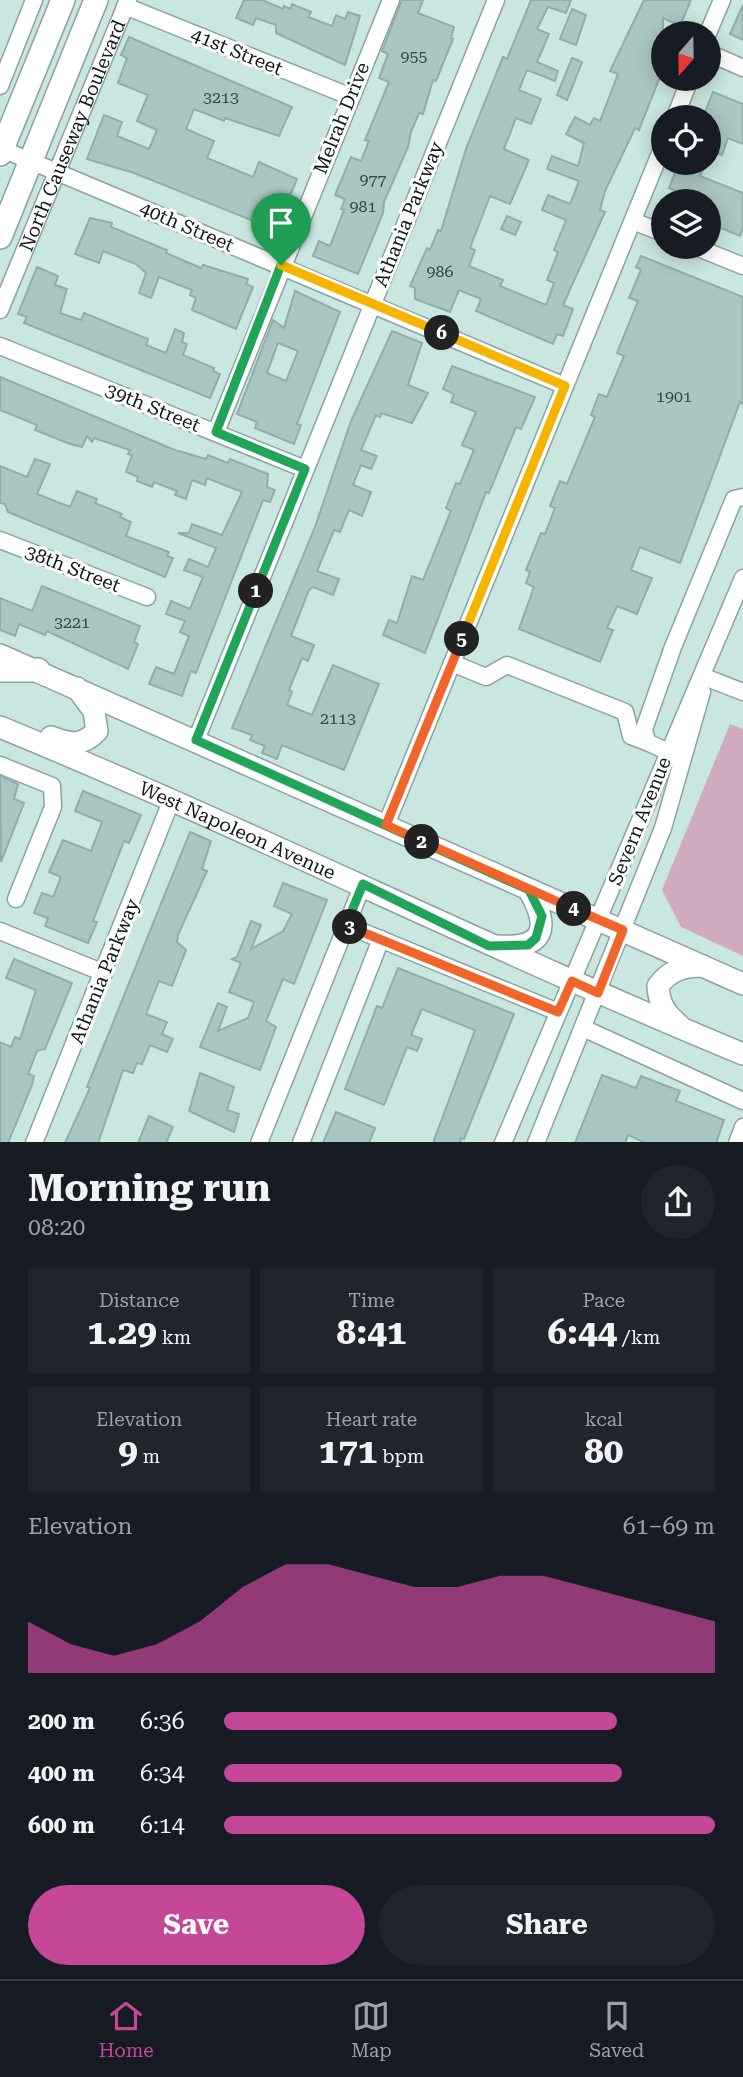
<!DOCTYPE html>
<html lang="en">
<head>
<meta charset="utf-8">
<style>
	body { margin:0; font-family:"Roboto Serif",serif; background:#20242c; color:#f1f3f6; height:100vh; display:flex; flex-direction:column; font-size:26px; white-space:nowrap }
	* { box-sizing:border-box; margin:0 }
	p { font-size:23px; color:#9ea1a6 }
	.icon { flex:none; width:38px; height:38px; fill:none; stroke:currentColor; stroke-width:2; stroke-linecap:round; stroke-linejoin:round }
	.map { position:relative; height:1142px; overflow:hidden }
	.sheet { display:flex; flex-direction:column; background:#171b24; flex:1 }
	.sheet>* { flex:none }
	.needle { width:46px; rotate:200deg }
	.controls { position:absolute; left:651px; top:21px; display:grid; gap:14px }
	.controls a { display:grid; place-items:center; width:70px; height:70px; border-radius:50%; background:#171b24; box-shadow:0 4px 18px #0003; font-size:35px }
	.pin { position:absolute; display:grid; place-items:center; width:60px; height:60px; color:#fff; margin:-72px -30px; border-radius:50% 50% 50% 0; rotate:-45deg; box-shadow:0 0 7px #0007 }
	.pin .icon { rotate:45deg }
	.km { position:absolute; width:35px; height:35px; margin:-18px; border-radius:50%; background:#222; color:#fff; font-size:19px; line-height:35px; text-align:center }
	.round { display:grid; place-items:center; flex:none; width:74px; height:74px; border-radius:37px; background:#20242c }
	.head { display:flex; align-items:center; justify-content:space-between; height:119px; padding:0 28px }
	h1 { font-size:38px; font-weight:700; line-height:52px }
	.figures { display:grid; grid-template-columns:repeat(3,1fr); gap:10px; height:119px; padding:7px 28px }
	.figures div { display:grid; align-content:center; border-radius:0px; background:#20242c; text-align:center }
	.figures b { font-size:35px; font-weight:700 }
	.figures small { font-size:19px; font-weight:400 }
	.figures p { font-size:19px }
	.chart { height:196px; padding:14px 28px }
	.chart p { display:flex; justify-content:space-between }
	.chart svg { width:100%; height:126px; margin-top:7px; fill:#c54898; opacity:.7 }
	.cta { display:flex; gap:14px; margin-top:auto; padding:14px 28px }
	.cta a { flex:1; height:80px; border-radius:42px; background:#c54898; color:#fff; font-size:28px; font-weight:700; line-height:80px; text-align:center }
	.cta a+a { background:#20242c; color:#f1f3f6 }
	ul { padding:0 28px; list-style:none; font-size:23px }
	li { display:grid; grid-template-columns:112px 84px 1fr; align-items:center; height:52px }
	li i { height:18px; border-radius:9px; background:#c54898 }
	.dock { display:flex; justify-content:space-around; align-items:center; height:98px; border-top:2px solid #363941; background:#171b24; font-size:19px; color:#9ea1a6 }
	.dock a { display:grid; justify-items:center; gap:4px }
	.dock .on { color:#c54898 }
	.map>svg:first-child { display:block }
	.green { fill:#d0abbf }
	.building { fill:#aac6c2; stroke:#92ada9; stroke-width:2; fill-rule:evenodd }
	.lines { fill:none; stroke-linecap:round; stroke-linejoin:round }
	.minor-casing { stroke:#89a4a0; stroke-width:19 }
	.major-casing { stroke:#89a4a0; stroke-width:24 }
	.highway-casing { stroke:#89a4a0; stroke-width:26 }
	.minor { stroke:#fff; stroke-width:16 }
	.major { stroke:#fff; stroke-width:21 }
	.highway { stroke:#fff; stroke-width:23 }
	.split-1-casing { stroke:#fff; stroke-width:14 }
	.split-2-casing { stroke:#fff; stroke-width:14 }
	.split-3-casing { stroke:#fff; stroke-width:14 }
	.split-4-casing { stroke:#fff; stroke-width:14 }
	.split-5-casing { stroke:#fff; stroke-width:14 }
	.split-6-casing { stroke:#fff; stroke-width:14 }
	.split-7-casing { stroke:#fff; stroke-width:14 }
	.split-1 { stroke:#22a559; stroke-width:9 }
	.split-2 { stroke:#22a559; stroke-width:9 }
	.split-3 { stroke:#22a559; stroke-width:9 }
	.split-4 { stroke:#f0652b; stroke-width:9 }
	.split-5 { stroke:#f0652b; stroke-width:9 }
	.split-6 { stroke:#f5b400; stroke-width:9 }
	.split-7 { stroke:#f5b400; stroke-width:9 }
	.labels { text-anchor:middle; stroke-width:6; stroke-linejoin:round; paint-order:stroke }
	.number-label { font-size:16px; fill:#354441 }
	.street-label { font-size:19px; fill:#0e1816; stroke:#fff }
</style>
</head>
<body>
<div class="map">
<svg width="743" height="1143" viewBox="0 0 743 1143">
	<rect width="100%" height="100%" fill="#cae6e1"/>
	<!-- green -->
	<polygon class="green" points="730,724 743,729 743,956 681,927 662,890"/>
	<!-- building -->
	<g class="building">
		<polygon points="244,0 262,0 283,9 284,6 290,9 292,4 311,12 308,17 332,26 336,15 345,19 348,12 360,16 345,65 276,33 276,25 256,18 253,25 236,18"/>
		<polygon points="402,0 423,0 418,13 454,27 451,38 453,39 436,81 433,80 423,114 419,113 411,132 408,147 384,202 383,213 358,274 313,256 319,241 330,246 344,210 341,209 345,199 335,195 351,157 361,161 369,141 365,140 389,82 379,78 388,54 382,51"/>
		<polygon points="531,0 571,0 566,13 548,7 537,29 549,34 537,62 558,71 555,81 527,70 519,90 541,99 531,124 516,118 504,149 529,160 510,204 490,196 470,248 475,250 469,266 503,280 500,286 546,305 554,283 547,280 558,252 554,250 566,220 542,210 548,195 570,204 579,181 547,169 552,156 578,166 584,143 566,134 575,117 590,125 594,118 600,121 618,74 610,71 644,0 691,0 680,26 663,18 663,69 639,130 635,128 605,191 600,210 605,212 563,305 573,309 563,336 557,334 553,344 476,311 481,299 459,290 450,312 415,299 415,288 410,286 427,248 430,250 438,230 441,231 466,149 503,57 507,59"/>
		<polygon points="743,5 743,40 730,34"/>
		<polygon points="572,9 586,15 576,45 560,39"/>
		<polygon points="129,37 292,107 279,136 225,118 224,121 194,109 186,129 214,141 207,158 253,177 259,162 297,179 276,230 134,173 87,159 104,115 122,122 117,136 149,149 157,130 137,121 148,95 118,83 127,58 121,55"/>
		<polygon points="572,58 582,62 567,100 557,95"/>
		<polygon points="713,92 743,104 743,144 728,138 722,155 709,151 709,117 703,117"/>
		<polygon points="679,163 698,167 703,170 700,176 743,193 743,227 740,236 709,223 709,201 672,201 676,191 669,188"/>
		<polygon points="507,216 521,222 515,235 501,229"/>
		<polygon points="90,218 112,223 111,227 167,250 166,253 201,268 203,265 248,279 246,284 253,287 236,329 192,310 196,298 190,295 192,290 159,277 151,298 139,293 146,273 136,264 103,251 99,263 75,254"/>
		<polygon points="641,256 743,297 743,404 740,402 680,563 640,547 631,570 652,578 637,614 617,606 607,628 613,630 600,662 519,629 534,587 526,583 530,572 526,570 541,533 545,534 555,508 550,506 560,481 567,484 595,417 591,415 599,394 607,397 624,356 617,353 638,301 629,298 641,270 636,267"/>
		<polygon points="37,267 58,276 55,285 67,289 60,313 81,320 84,313 148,339 146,345 166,353 175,329 184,333 182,342 187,344 183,355 214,368 213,371 220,374 210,398 24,323 27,317 18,314"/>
		<path d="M295,291l45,21 -43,112 4,1 -7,19 -39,-16 2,-6 -20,-8 36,-94 11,8zM278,343l20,8 -12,30 -19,-8z"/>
		<polygon points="392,331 422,343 408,385 428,393 412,423 381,413 380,417 376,415 361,450 377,456 371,469 361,465 353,485 371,492 362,516 349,510 340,532 334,530 317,571 339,579 333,595 313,587 309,590 291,636 314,645 308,661 302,658 289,690 292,692 287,705 312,715 333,665 379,684 344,770 282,745 277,759 262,753 265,746 250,740 252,735 232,728 315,527 351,421"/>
		<polygon points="452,366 535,397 521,429 516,427 489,493 486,492 425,653 383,635 389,620 397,623 412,576 423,580 451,511 446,508 456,483 460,484 474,450 462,445 476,412 451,402 454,394 443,389"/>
		<polygon points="0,377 175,450 206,459 208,455 228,463 230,459 268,474 267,487 275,490 270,502 263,500 196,673 191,671 182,696 149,684 156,667 174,674 189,636 180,632 185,621 166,614 171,601 190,609 203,577 184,570 189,559 208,567 216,548 178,533 189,533 192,524 222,535 242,492 207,478 205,485 192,480 186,499 175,495 177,491 154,482 152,487 137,481 138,477 126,472 132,455 128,454 130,450 94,438 92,442 87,436 82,447 70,444 35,430 37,425 0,410"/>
		<polygon points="35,459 50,464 37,494 70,507 77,491 97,499 95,503 122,514 120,517 131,522 126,536 169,552 167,556 173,558 165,577 8,512 5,504 0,503 0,466 27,477"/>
		<polygon points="42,586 140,626 134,642 138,644 128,669 47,631 45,635 19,624 15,636 0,630 0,598 32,611"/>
		<polygon points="0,776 18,784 14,799 24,803 1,862"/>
		<polygon points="83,791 141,815 129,843 124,841 93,921 97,922 88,943 45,926 48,918 34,913 42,893 53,897 61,877 49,872 63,840 91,851 102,822 75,811"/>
		<polygon points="190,832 211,841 202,869 207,871 178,935 177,942 186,950 172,986 159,981 146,1014 167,1022 162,1034 173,1039 167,1052 150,1045 142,1064 137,1063 133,1073 123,1070 98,1143 65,1143 90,1088 87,1087"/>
		<polygon points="283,883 327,900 294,984 283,979 266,1021 276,1027 260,1070 200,1047 218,1003 227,1007 218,1031 248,1018 254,1002 229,992 241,963 232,959 237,957 251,921 261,925 251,949 283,931 292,914 274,906"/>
		<polygon points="14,959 72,983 45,1049 37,1051 28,1074 34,1076 32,1085 8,1143 0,1143 0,1042 11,1047 15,1037 20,1039 36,990 6,978"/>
		<polygon points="398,968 514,1014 464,1139 461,1138 460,1143 433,1143 475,1030 422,1009 411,1035 422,1039 417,1051 407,1047 384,1105 345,1089 377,1006 382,1008"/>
		<polygon points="200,1073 234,1087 227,1110 239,1114 234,1132 189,1111"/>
		<polygon points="602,1075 636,1088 641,1076 680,1091 676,1101 724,1120 716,1143 646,1143 628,1135 625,1143 575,1143"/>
		<polygon points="336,1112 375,1128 369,1143 323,1143"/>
		<polygon points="149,1116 173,1127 166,1143 138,1143"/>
	</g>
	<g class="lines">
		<!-- minor casing -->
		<g class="minor-casing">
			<g id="minor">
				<polyline points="125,6 349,96"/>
				<polyline points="708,33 722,0"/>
				<polyline points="709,53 743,68"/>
				<polyline points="0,86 34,0"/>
				<polyline points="675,117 690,79"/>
				<polyline points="2,149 565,386"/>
				<polyline points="633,221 663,233"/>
				<polyline points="696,247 743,266"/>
				<path id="s1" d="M0,310l128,-310"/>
				<polyline points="0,346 305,469"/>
				<polyline points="216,432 391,0"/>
				<polyline points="0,540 147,597"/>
				<polyline points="452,663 486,677 507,665 625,712 631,736 647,742"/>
				<polyline points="707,678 743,692"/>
				<polyline points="196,740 496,0"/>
				<polyline points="677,756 647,742 644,729 673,647 734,499 743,497"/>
				<polyline points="0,765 52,786 53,807 16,899"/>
				<polyline points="386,825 663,146"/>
				<polyline points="346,925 558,1012"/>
				<polyline points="0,931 104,973"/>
				<polyline points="583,1028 743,1101"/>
				<polyline points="34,1143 172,799"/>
				<polyline points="259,1143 363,884"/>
				<polyline points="301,1143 381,939"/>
				<polyline points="503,1143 743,578"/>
				<polyline points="536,1143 663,828 702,692"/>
				<polyline points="737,1143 743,1127"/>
			</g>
		</g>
		<!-- major casing -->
		<g class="major-casing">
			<g id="major">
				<polyline points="0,655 743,984"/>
				<path id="s2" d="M0,727c251,103 493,224 743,327"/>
				<path d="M51,737c18,7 31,10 46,-6l-3,-20 -17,-23"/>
				<path d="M498,946c48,3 52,-19 31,-56"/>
				<path d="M680,1026c-14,-12 -21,-21 -22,-40 12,-16 25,-20 45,-20"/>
			</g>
		</g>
		<!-- highway casing -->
		<g class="highway-casing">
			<g id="highway">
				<polyline points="0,154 63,0"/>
				<polyline points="0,237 96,0"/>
				<polyline points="0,670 38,670"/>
			</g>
		</g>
		<!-- minor -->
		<use href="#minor" class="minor"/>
		<!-- major -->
		<use href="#major" class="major"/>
		<!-- highway -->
		<use href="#highway" class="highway"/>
	</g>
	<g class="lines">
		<!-- split-1 casing -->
		<g class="split-1-casing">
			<polyline id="split-1" points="256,591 305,469 216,432 281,265"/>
		</g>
		<!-- split-2 casing -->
		<g class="split-2-casing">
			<polyline id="split-2" points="256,591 196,740 422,842"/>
		</g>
		<!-- split-3 casing -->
		<g class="split-3-casing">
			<polyline id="split-3" points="350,927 346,925 363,884 489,946 528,945 536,938 542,916 529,890 422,842"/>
		</g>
		<!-- split-4 casing -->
		<g class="split-4-casing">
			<polyline id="split-4" points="350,927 558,1012 572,981 598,993 623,930 574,909"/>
		</g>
		<!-- split-5 casing -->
		<g class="split-5-casing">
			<polyline id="split-5" points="462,639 386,825 574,909"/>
		</g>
		<!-- split-6 casing -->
		<g class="split-6-casing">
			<polyline id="split-6" points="442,333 565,386 462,639"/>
		</g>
		<!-- split-7 casing -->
		<g class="split-7-casing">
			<polyline id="split-7" points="281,265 442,333"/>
		</g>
		<!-- split-1 -->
		<use href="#split-1" class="split-1"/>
		<!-- split-2 -->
		<use href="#split-2" class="split-2"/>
		<!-- split-3 -->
		<use href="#split-3" class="split-3"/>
		<!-- split-4 -->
		<use href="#split-4" class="split-4"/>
		<!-- split-5 -->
		<use href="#split-5" class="split-5"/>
		<!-- split-6 -->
		<use href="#split-6" class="split-6"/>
		<!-- split-7 -->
		<use href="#split-7" class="split-7"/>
	</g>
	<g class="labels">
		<!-- number labels -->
		<g class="number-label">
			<text x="414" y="62">955</text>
			<text x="221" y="103">3213</text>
			<text x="373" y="185">977</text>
			<text x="363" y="212">981</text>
			<text x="440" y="277">986</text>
			<text x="674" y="402">1901</text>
			<text x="72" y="628">3221</text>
			<text x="338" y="724">2113</text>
		</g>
		<!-- street labels -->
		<g class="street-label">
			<text transform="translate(237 51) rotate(22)" y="7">41st Street</text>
			<text transform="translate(341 118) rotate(-68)" y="7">Melrah Drive</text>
			<text dy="7" stroke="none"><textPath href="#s1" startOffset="189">North Causeway Boulevard</textPath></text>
			<text transform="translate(408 214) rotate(-68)" y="7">Athania Parkway</text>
			<text transform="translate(187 226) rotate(23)" y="7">40th Street</text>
			<text transform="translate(153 407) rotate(22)" y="7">39th Street</text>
			<text transform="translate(73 568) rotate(21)" y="7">38th Street</text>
			<text transform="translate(639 821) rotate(-68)" y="7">Severn Avenue</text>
			<text dy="7" stroke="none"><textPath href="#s2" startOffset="259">West Napoleon Avenue</textPath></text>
			<text transform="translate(104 971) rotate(-68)" y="7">Athania Parkway</text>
		</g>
	</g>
</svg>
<div class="controls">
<a><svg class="needle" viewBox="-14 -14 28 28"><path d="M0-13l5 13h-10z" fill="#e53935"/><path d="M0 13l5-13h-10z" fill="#9ea1a6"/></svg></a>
<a><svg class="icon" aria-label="locate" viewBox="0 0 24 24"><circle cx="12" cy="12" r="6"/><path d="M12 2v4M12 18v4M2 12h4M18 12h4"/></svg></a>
<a><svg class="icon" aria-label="layers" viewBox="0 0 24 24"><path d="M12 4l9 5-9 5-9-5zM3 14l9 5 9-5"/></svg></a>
</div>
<div class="pin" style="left:281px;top:265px;background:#1e9e55"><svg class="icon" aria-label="arrive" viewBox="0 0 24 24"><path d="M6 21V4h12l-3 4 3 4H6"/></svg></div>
<b class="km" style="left:256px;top:591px">1</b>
<b class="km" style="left:422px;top:842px">2</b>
<b class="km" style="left:350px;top:927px">3</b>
<b class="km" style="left:574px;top:909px">4</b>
<b class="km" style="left:462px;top:639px">5</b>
<b class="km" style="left:442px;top:333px">6</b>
</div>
<section class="sheet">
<div class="head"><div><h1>Morning run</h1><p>08:20</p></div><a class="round"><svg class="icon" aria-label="share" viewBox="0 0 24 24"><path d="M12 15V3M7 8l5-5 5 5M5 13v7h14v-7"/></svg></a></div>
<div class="figures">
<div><p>Distance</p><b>1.29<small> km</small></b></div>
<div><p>Time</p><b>8:41</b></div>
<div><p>Pace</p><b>6:44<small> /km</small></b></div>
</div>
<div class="figures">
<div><p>Elevation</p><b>9<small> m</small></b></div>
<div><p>Heart rate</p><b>171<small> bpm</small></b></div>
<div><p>kcal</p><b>80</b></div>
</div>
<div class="chart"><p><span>Elevation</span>61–69 m</p>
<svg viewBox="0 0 160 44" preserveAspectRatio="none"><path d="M0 44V26L10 34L20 38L30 34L40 26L50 14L60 6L70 6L80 10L90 14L100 14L110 10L120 10L130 14L140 18L150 22L160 26V44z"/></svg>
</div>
<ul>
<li><b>200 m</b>6:36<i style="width:80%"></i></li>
<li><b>400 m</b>6:34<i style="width:81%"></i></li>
<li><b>600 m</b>6:14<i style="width:100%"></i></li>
</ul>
<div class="cta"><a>Save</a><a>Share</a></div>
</section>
<nav class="dock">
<a class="on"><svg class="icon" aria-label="home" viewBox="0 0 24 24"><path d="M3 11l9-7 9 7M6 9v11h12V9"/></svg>Home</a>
<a><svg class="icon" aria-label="map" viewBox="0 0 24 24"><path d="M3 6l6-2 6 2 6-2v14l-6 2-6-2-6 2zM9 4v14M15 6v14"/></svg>Map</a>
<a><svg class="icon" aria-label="saved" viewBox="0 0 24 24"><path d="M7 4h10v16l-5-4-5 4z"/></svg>Saved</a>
</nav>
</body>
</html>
